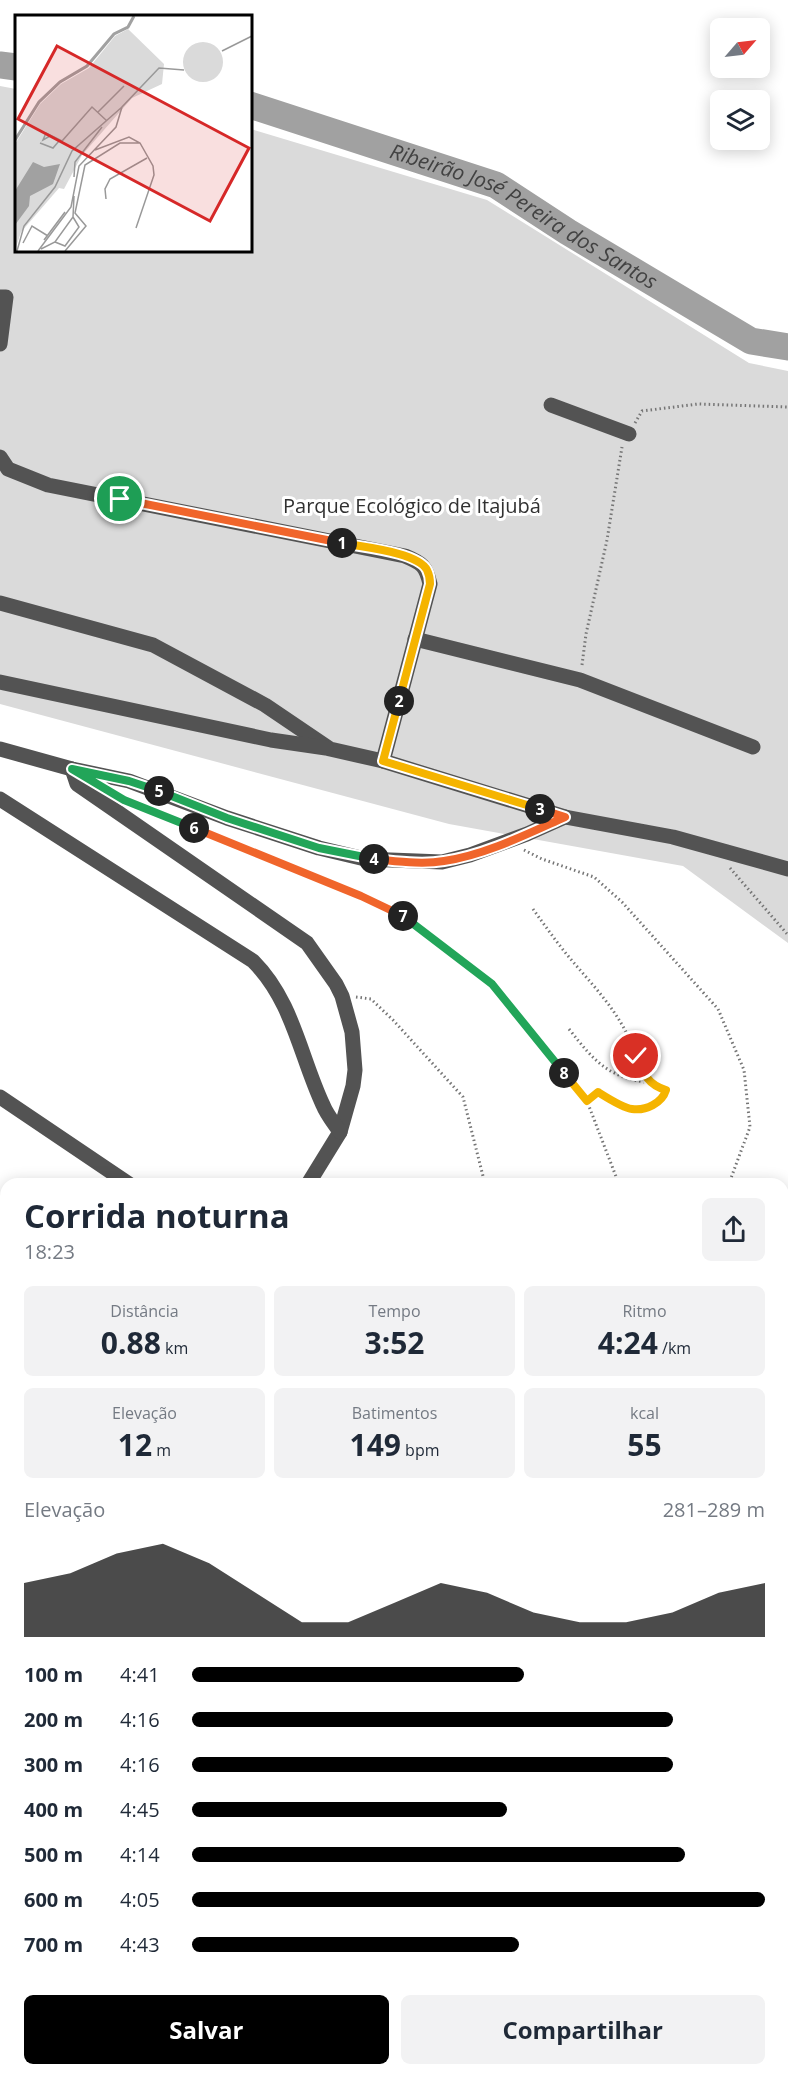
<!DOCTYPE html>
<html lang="pt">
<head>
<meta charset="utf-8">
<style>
	body { margin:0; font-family:"Open Sans",sans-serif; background:#f2f2f3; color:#1f2937; height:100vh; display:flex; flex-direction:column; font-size:22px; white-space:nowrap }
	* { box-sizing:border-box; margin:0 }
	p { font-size:20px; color:#747a83 }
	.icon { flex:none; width:33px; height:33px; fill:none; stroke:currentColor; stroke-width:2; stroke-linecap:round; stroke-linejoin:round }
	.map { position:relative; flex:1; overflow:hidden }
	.panel { position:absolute; left:0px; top:1178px; width:789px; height:898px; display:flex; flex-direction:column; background:#fff; border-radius:18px 18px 0 0; box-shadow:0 3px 15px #0003 }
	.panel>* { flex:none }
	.needle { width:39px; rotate:62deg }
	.tools { position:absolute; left:710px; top:18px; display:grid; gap:12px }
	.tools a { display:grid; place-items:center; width:60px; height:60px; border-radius:9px; background:#fff; box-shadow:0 3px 15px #0003; font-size:30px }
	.pin { position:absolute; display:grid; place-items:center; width:51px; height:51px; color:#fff; margin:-26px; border:3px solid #fff; border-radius:50%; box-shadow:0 2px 6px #0007 }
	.km { position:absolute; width:30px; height:30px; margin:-15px; border-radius:50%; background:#222; color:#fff; font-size:16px; line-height:30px; text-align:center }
	.round { display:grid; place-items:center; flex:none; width:63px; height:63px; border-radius:9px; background:#f2f2f3 }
	.headline { display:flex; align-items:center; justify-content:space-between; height:102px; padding:0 24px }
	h1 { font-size:33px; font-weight:700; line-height:45px }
	.figures { display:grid; grid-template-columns:repeat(3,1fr); gap:9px; height:102px; padding:6px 24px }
	.figures div { display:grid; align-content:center; border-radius:9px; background:#f2f2f3; text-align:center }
	.figures b { font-size:30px; font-weight:700 }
	.figures small { font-size:16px; font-weight:400 }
	.figures p { font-size:16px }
	.chart { height:168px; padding:12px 24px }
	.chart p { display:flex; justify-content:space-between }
	.chart svg { width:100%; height:108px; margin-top:6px; fill:#000; opacity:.7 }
	.cta { display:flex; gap:12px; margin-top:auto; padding:12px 24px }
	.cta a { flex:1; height:69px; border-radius:9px; background:#000; color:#fff; font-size:24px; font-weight:700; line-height:69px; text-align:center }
	.cta a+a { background:#f2f2f3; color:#1f2937 }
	ul { padding:0 24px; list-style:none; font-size:20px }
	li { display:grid; grid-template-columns:96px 72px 1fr; align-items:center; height:45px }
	li i { height:15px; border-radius:8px; background:#000 }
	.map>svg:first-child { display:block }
	.green { fill:#dadada }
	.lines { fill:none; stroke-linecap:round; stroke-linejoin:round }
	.river { stroke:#a1a1a1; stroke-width:27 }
	.path { stroke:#757575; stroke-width:3; stroke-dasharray:1.5 3; stroke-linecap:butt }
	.minor { stroke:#535353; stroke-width:15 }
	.split-1-casing { stroke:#fff; stroke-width:12 }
	.split-2-casing { stroke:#fff; stroke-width:12 }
	.split-3-casing { stroke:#fff; stroke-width:12 }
	.split-4-casing { stroke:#fff; stroke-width:12 }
	.split-5-casing { stroke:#fff; stroke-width:12 }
	.split-6-casing { stroke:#fff; stroke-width:12 }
	.split-7-casing { stroke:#fff; stroke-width:12 }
	.split-8-casing { stroke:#fff; stroke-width:12 }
	.split-9-casing { stroke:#fff; stroke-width:12 }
	.split-1 { stroke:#f0652b; stroke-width:8 }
	.split-2 { stroke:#f5b400; stroke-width:8 }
	.split-3 { stroke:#f5b400; stroke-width:8 }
	.split-4 { stroke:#f0652b; stroke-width:8 }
	.split-5 { stroke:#22a559; stroke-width:8 }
	.split-6 { stroke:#22a559; stroke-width:8 }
	.split-7 { stroke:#f0652b; stroke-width:8 }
	.split-8 { stroke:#22a559; stroke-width:8 }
	.split-9 { stroke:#f5b400; stroke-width:8 }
	.labels { text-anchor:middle; stroke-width:6; stroke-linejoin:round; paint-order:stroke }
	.park-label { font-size:20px; fill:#313131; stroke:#fff }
	.water-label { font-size:21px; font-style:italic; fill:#424242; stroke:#fff }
	.inset-river { fill:none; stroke:#a1a1a1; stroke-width:3 }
	.inset-road { fill:none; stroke:#999; stroke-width:1.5 }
	.view { fill:#d62828; fill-opacity:0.15; stroke:#d62828; stroke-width:3 }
	.inset-edge { fill:none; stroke:#000; stroke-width:3 }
</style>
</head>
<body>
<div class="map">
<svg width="788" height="2075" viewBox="0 0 788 2075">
	<rect width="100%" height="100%" fill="#fff"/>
	<!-- green -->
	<polygon class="green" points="0,86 16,89 16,250 250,250 251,129 487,200 749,363 788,371 788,943 683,866 449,824 0,704"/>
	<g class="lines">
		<!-- river -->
		<g class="river">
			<polyline points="0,65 16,67"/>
			<path id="s1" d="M250,105l246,80 72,47 183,109 37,6"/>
		</g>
		<!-- path -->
		<g class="path">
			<polyline points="635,423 642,411 698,404 788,407"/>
			<polyline points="582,665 586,634 607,540 622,447"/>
			<polyline points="133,803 361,896 404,917 493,984 587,1101 617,1179 617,1184"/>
			<polyline points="524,850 542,859 594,877 622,902 718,1009 744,1070 750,1127 731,1178 727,1184"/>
			<polyline points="730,868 788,935"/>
			<path d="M533,909c10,14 20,28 31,42 21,26 46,50 62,81 11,22 14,51 40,58 -5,16 -20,17 -35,19l-33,-17 -11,9"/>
			<polyline points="356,997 371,999 393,1020 463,1097 485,1184"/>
			<path d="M569,1029c26,33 39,49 83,54"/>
			<polyline points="0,1704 6,1699"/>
			<polyline points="0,1769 6,1766"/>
			<polyline points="0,1895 6,1891"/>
		</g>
		<!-- minor -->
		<g class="minor">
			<polyline points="0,297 6,297 0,344"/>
			<polyline points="551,405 629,434"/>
			<path d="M0,457l8,12 40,16 357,71c17,7 21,10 25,28l-47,177"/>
			<polyline points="0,603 153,645 265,705 330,749 383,761 565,817"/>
			<polyline points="415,639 580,680 753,747"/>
			<polyline points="0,682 271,740 326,748"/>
			<polyline points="0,749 72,769 129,781 227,818 319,848 365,859 442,862 470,855 527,834 565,817 673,837 788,869"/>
			<polyline points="72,769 77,784 307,943 336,984 342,996 352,1032 355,1070 353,1086 340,1132 308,1184"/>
			<path d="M0,799l253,162c40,40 47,95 70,144 4,10 11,18 17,27"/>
			<polyline points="0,1097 129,1184"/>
			<polyline points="0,1422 6,1421"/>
		</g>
	</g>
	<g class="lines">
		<!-- split-1 casing -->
		<g class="split-1-casing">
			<polyline id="split-1" points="120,499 342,543"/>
		</g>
		<!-- split-2 casing -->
		<g class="split-2-casing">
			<path id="split-2" d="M342,543c19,4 76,9 85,27 2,4 3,10 3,14l-31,117"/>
		</g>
		<!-- split-3 casing -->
		<g class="split-3-casing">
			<polyline id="split-3" points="399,701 383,761 540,809"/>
		</g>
		<!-- split-4 casing -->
		<g class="split-4-casing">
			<path id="split-4" d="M374,859c22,2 47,6 70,2 41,-6 83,-27 121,-44l-25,-8"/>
		</g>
		<!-- split-5 casing -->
		<g class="split-5-casing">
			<polyline id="split-5" points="159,791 227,818 319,848 374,859"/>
		</g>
		<!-- split-6 casing -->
		<g class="split-6-casing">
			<polyline id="split-6" points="159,791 129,781 72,769 124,800 194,828"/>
		</g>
		<!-- split-7 casing -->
		<g class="split-7-casing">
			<polyline id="split-7" points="194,828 361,896 403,916"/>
		</g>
		<!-- split-8 casing -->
		<g class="split-8-casing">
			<polyline id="split-8" points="403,916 492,984 564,1073"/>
		</g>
		<!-- split-9 casing -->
		<g class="split-9-casing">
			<path id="split-9" d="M564,1073l23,28 11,-9c8,5 25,16 34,17 14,2 30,-6 34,-19 -18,-5 -23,-17 -30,-34"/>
		</g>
		<!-- split-1 -->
		<use href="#split-1" class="split-1"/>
		<!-- split-2 -->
		<use href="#split-2" class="split-2"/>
		<!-- split-3 -->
		<use href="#split-3" class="split-3"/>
		<!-- split-4 -->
		<use href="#split-4" class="split-4"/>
		<!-- split-5 -->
		<use href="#split-5" class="split-5"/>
		<!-- split-6 -->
		<use href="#split-6" class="split-6"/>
		<!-- split-7 -->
		<use href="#split-7" class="split-7"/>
		<!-- split-8 -->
		<use href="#split-8" class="split-8"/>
		<!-- split-9 -->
		<use href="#split-9" class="split-9"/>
	</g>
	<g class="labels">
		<!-- park labels -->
		<g class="park-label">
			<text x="412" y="513">Parque Ecológico de Itajubá</text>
		</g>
		<!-- water labels -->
		<g class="water-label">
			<text dy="7" stroke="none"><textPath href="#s1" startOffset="297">Ribeirão José Pereira dos Santos</textPath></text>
		</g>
	</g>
	<!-- overview -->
	<g transform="translate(15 15)">
		<rect width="237" height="237" fill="#fff"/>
		<path d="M113,14l36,35 -2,20 -30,14 -50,57 -18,34 -5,-1 -38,44 -6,18v-106l25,-40 21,-20 28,-16 26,-32zM168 47a20 20 0 1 1 40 0a20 20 0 1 1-40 0Z" fill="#dadada"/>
		<path d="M18,147l11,5 16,-3 -7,20 -23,12 -1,10 -14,19v-34z" fill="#a1a1a1"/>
		<path class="inset-river" d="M0,125l24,-38 21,-20 27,-16 27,-32 14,-7 6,-11"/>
		<path class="inset-road" d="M207,36l30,-15M83,97l26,-26M35,121l-7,4 3,-7 16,8 30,-34 15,14M25,128l13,5 6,-7M80,135l34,-13 11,6 13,23 1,9 -18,53M59,162l1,-15 27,-35M91,184l-1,-10 5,-10 37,-21M29,225l21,-28M40,227l10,4 14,-19 -6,-10M8,228l9,-17 16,10M26,234l14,-7 18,-25 1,-21M2,236l7,-25 31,-39 17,-36 50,-44M23,236l33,-44 8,-41 37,-39 6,-20 37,-39 25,2M50,236l21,-25 -11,-13 10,-48 35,-22h20"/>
		<path class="view" d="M42,31l192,102 -39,73 -192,-102z"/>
		<rect width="237" height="237" class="inset-edge"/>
	</g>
</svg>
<div class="tools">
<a><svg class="needle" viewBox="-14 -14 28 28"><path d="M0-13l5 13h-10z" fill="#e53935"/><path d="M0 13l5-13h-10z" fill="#747a83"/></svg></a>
<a><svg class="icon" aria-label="layers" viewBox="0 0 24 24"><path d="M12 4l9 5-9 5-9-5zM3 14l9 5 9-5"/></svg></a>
</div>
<div class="pin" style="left:120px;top:499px;background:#1e9e55"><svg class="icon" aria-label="arrive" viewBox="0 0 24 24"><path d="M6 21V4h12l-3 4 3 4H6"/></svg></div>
<div class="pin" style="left:636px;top:1056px;background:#d93025"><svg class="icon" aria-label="check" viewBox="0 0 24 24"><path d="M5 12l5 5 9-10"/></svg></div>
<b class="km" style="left:342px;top:543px">1</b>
<b class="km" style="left:399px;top:701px">2</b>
<b class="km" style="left:540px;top:809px">3</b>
<b class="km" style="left:374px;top:859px">4</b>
<b class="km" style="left:159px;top:791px">5</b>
<b class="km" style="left:194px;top:828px">6</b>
<b class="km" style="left:403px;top:916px">7</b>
<b class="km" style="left:564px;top:1073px">8</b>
<section class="panel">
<div class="headline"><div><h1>Corrida noturna</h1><p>18:23</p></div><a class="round"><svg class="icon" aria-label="share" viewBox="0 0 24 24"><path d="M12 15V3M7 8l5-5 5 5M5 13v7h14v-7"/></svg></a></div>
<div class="figures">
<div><p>Distância</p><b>0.88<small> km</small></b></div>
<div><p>Tempo</p><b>3:52</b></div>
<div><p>Ritmo</p><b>4:24<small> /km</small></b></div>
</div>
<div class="figures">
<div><p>Elevação</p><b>12<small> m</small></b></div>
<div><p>Batimentos</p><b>149<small> bpm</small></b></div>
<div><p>kcal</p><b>55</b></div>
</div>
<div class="chart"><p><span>Elevação</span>281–289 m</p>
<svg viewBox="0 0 160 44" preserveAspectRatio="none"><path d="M0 44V22L10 18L20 10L30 6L40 14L50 26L60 38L70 38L80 30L90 22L100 26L110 34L120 38L130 38L140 34L150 26L160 22V44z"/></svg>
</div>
<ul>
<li><b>100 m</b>4:41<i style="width:58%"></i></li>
<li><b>200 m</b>4:16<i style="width:84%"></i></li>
<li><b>300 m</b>4:16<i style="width:84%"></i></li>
<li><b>400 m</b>4:45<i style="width:55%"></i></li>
<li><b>500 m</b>4:14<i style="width:86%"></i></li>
<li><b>600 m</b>4:05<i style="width:100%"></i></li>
<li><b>700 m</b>4:43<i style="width:57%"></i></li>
</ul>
<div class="cta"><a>Salvar</a><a>Compartilhar</a></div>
</section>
</div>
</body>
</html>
